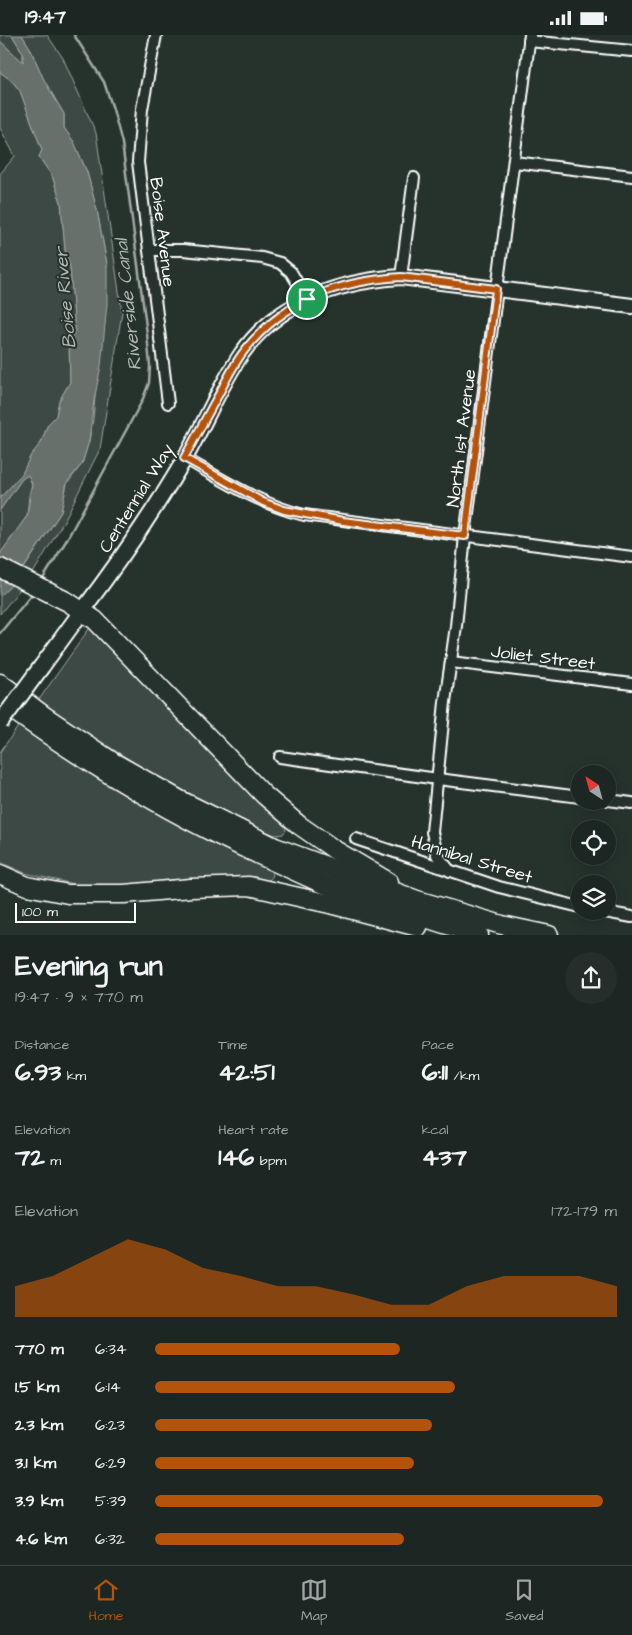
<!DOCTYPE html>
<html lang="en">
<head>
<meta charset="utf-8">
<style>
	body { margin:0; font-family:"Architects Daughter",sans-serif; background:#252e2a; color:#f1f3f6; height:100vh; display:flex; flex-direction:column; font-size:19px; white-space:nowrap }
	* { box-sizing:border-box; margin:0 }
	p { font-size:16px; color:#a0a5a5 }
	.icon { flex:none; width:28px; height:28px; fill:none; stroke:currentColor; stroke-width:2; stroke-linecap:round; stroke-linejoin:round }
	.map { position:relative; height:900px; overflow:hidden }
	.side { display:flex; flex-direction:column; background:#1c2622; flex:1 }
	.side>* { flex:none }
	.needle { width:32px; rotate:324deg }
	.buttons { position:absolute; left:571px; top:730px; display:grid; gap:10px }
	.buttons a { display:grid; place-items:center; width:45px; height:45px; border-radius:50%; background:#1c2622; box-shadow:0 2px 12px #0003,0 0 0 1px #3a4340; font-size:25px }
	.scale { position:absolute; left:15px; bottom:12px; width:121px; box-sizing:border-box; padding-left:5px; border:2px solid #fff; border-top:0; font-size:14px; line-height:18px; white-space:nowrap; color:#fff; -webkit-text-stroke:4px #26332d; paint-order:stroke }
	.pin { position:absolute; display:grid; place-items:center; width:42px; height:42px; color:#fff; margin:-21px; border:2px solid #fff; border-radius:50%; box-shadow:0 1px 5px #0007 }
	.round { display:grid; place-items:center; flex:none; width:52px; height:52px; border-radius:26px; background:#252e2a }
	.overview { display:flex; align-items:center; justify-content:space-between; height:85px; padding:0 15px }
	h1 { font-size:28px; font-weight:700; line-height:38px }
	.figures { display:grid; grid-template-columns:repeat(3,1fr); gap:8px; height:85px; padding:5px 15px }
	.figures div { display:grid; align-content:center }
	.figures b { font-size:25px; font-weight:700 }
	.figures small { font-size:14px; font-weight:400 }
	.figures p { font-size:14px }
	.chart { height:140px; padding:10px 15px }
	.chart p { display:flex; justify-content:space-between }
	.chart svg { width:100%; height:90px; margin-top:5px; fill:#b45309; opacity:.7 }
	ul { padding:0 15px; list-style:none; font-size:16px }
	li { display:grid; grid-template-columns:80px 60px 1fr; align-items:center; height:38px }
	li i { height:12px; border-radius:6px; background:#b45309 }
	.status { display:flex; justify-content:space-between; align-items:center; height:35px; padding:0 25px; background:#1c2622; direction:ltr }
	.status svg { height:14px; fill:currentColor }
	.dock { display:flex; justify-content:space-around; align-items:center; height:70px; border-top:1px solid #3a4340; background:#1c2622; font-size:14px; color:#a0a5a5 }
	.dock a { display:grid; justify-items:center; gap:2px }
	.dock .selected { color:#b45309 }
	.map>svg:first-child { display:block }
	.green { fill:#3e4944; stroke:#9ea4a2 }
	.water { fill:#67706c; stroke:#a4a9a7 }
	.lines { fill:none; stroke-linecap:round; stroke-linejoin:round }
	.stream { stroke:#a4a9a7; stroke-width:2.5 }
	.street-casing { stroke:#fff; stroke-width:14 }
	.secondary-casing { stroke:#fff; stroke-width:18 }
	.primary-casing { stroke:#fff; stroke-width:19 }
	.highway-casing { stroke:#fff; stroke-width:21 }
	.street { stroke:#26332d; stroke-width:10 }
	.secondary { stroke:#26332d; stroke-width:14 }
	.primary { stroke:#26332d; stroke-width:15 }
	.highway { stroke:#26332d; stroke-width:18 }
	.primary-bridge-casing { stroke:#fff; stroke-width:19; stroke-linecap:butt }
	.primary-bridge { stroke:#26332d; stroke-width:15 }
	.route-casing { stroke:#fff; stroke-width:10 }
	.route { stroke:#b45309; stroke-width:6 }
	.labels { text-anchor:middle; stroke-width:4; stroke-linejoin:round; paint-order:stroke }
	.street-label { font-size:18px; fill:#fff; stroke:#26332d }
	.water-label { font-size:19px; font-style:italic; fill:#b3b8b6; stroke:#26332d }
</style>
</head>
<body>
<div class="status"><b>19:47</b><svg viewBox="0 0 49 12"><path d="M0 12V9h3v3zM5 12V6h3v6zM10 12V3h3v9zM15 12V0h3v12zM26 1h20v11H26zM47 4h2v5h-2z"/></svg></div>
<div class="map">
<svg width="632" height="900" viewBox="0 0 632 900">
	<rect width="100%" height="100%" fill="#26332d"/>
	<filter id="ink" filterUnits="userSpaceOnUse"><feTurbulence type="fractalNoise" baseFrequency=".02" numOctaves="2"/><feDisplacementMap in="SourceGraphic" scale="10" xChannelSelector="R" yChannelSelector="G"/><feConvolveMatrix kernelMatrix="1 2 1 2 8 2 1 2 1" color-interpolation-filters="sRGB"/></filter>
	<g filter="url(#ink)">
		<!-- green -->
		<g class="green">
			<polygon points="0,0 12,0 23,18 23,28 0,6"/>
			<polygon points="22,0 47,0 63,23 96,98 122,277 100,414 64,486 32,540 23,535 61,477 67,449 82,429 89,406 93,385 107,229 97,175 87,137 74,107 64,93 64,79 44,45 30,13"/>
			<polygon points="0,37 12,46 20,56 42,115 39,122 52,141 61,167 65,215 70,232 75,296 69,305 70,347 59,366 56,381 48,389 41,408 31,420 22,439 0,463 0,139 15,121 0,93"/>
			<polygon points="28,440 32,449 29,460 27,481 0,519 0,475 22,444"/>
			<polygon points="16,545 24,549 0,579 0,561"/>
			<polygon points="91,591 221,729 284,788 286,795 283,799 275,800 258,793 167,747 97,705 38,666"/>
			<polygon points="20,689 126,760 212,806 271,835 273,841 268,846 142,851 82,851 25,838 0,827 0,717"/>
		</g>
		<!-- water -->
		<polygon class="water" points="12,0 22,0 30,13 44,45 64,79 64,93 74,107 87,137 97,175 107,229 107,269 101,331 94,365 89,406 82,429 67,447 61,477 13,549 0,561 0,519 27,481 32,449 28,440 22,444 0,475 0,463 22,439 31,420 41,408 48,389 56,381 59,366 70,347 69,305 75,296 70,232 65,215 61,167 52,141 39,122 42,115 20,56 12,46 0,37 0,6 23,27 23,18"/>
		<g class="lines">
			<!-- stream -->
			<g class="stream">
				<polyline points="41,547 66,506 142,366 149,348 150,331 147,299 122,108 113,74 104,47 74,0"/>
				<polyline points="0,598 33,558"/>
			</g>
			<!-- street casing -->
			<g class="street-casing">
				<g id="street">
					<polyline points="156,0 142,74 138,127 168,368"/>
					<polyline points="529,6 632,16"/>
					<polyline points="514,127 632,141"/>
					<polyline points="149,215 183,215 262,223 280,228 291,237 307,264"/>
					<polyline points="401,242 414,143"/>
					<path d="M184,423c39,22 77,47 120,57l328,42"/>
					<polyline points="451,627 632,649"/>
					<polyline points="280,722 438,744 580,762"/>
					<polyline points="608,765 632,768"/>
					<polyline points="356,804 499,852 580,872"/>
					<polyline points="450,836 437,820 432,797 445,667 456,591 465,501 530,0"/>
					<polyline points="600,876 632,882"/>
				</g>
			</g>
			<!-- secondary casing -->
			<g class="secondary-casing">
				<path id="secondary" d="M82,576c37,-49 71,-98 102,-151 20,-35 35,-73 58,-107 37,-52 98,-72 159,-76l231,29"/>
			</g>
			<!-- primary casing -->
			<g class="primary-casing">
				<polyline id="primary" points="42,631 82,576"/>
			</g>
			<!-- highway casing -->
			<g class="highway-casing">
				<g id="highway">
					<polyline points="0,533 68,567 95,585 264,760 299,790 335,815 389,847"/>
					<polyline points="0,648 46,682 113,727 180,765 275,812 417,865 502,890 549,900"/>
					<path d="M0,666c84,61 171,114 266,157 18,8 37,17 55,25 52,19 105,35 158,52"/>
					<polyline points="0,839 27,851 68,859 124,859 191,853 249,851 330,869 418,892"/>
				</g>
			</g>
			<!-- street -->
			<use href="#street" class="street"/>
			<!-- secondary -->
			<use href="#secondary" class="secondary"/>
			<!-- primary -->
			<use href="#primary" class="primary"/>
			<!-- highway -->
			<use href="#highway" class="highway"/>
			<!-- primary-bridge casing -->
			<g class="primary-bridge-casing">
				<polyline id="primary-bridge" points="0,688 42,631"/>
			</g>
			<!-- primary-bridge -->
			<use href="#primary-bridge" class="primary-bridge"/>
		</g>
	</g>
	<g class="lines" filter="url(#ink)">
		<!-- route casing -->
		<g class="route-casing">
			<path id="route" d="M401,242l95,12 -31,247 -122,-15 -59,-11 -21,-8 -79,-44c12,-21 23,-43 35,-64 7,-14 15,-30 25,-43 40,-51 94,-70 157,-74z"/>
		</g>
		<!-- route -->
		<use href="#route" class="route"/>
	</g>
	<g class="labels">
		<!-- street labels -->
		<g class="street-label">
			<text transform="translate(163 197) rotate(83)" y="6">Boise Avenue</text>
			<text transform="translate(461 403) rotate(-83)" y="6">North 1st Avenue</text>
			<text transform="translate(136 463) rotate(-58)" y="6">Centennial Way</text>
			<text transform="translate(543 622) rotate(7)" y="6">Joliet Street</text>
			<text transform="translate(472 824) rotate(17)" y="6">Hannibal Street</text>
		</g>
		<!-- water labels -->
		<g class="water-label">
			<text transform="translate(64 263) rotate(-95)" y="7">Boise River</text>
			<text transform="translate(127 270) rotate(-96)" y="7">Riverside Canal</text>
		</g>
	</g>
</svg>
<div class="buttons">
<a><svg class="needle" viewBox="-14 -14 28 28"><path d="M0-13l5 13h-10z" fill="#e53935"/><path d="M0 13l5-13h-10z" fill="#a0a5a5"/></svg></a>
<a><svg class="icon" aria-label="locate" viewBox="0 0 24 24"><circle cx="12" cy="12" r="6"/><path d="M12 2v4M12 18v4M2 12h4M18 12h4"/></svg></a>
<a><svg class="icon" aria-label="layers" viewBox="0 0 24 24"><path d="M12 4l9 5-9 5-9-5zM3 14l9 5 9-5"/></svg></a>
</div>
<div class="scale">100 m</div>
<div class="pin" style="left:307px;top:264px;background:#1e9e55"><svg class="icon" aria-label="arrive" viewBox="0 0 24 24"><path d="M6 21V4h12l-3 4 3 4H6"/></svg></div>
</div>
<section class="side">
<div class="overview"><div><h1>Evening run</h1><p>19:47 · 9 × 770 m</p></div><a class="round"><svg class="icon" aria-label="share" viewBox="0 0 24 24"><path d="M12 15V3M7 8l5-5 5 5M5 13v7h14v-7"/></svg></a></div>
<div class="figures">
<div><p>Distance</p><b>6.93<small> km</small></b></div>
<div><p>Time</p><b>42:51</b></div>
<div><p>Pace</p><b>6:11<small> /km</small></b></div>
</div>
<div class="figures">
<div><p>Elevation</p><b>72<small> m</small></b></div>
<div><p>Heart rate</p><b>146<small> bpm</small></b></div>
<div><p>kcal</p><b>437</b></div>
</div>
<div class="chart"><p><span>Elevation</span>172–179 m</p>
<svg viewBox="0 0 160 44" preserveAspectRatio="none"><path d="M0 44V29L10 24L20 15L30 6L40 11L50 20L60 24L70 29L80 29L90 33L100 38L110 38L120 29L130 24L140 24L150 24L160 29V44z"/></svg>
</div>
<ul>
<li><b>770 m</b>6:34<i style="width:53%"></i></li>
<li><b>1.5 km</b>6:14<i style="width:65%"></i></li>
<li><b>2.3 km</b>6:23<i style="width:60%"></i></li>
<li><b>3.1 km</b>6:29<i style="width:56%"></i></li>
<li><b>3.9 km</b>5:39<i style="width:97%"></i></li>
<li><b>4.6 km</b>6:32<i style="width:54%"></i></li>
</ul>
</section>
<nav class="dock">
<a class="selected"><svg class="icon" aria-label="home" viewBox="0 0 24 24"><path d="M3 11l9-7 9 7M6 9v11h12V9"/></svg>Home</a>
<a><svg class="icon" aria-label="map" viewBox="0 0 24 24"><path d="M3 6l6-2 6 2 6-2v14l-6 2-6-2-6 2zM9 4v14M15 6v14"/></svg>Map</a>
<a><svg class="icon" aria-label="saved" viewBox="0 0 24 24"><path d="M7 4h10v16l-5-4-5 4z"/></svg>Saved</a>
</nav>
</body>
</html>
